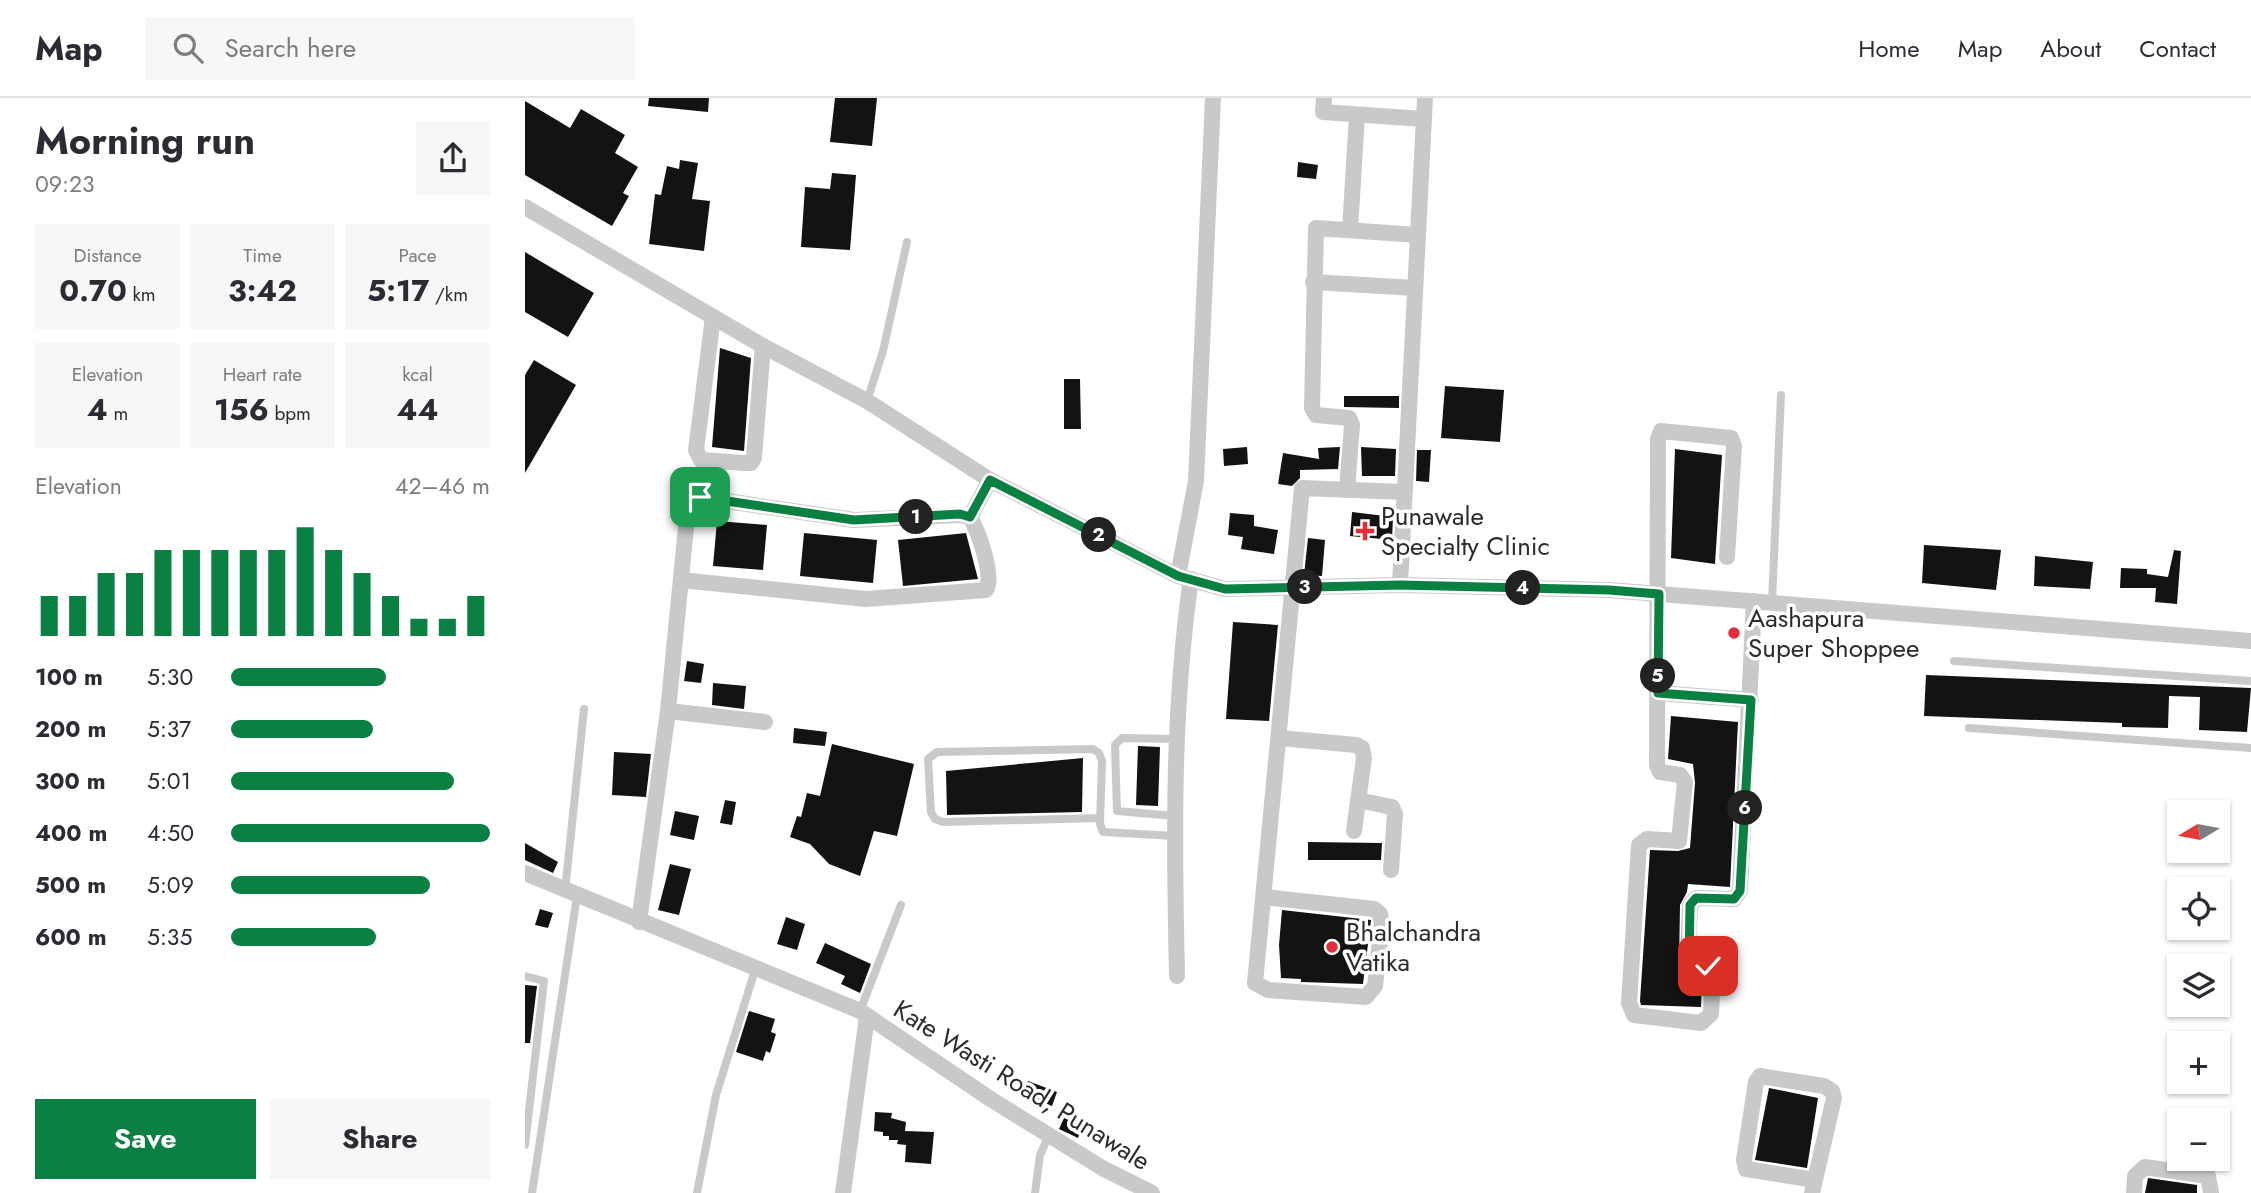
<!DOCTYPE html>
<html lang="en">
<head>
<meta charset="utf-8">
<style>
	body { margin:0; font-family:Jost,sans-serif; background:#f7f7f7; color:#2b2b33; height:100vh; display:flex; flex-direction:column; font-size:26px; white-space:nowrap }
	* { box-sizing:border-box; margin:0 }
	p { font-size:23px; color:#7c7c81 }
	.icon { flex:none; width:38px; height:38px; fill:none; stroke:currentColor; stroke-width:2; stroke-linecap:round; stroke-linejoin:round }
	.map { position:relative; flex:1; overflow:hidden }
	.sheet { display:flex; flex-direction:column; background:#fff; width:525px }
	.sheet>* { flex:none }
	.needle { width:46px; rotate:260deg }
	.buttons { position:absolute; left:1642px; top:702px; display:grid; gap:14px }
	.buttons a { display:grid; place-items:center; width:63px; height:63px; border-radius:0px; background:#fff; box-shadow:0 2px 5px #0004; font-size:35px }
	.pin { position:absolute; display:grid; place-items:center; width:60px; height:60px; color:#fff; margin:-30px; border-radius:14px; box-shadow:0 4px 10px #0006 }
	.km { position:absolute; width:35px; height:35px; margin:-18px; border-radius:50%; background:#222; color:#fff; font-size:19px; line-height:35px; text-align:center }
	.round { display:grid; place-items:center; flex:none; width:74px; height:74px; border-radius:0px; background:#f7f7f7 }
	.headline { display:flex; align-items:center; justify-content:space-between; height:119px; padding:0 35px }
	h1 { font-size:38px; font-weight:700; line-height:52px }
	.figures { display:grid; grid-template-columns:repeat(3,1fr); gap:10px; height:119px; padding:7px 35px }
	.figures div { display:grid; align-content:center; border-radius:0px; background:#f7f7f7; text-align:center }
	.figures b { font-size:30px; font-weight:700 }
	.figures small { font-size:19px; font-weight:400 }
	.figures p { font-size:19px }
	.chart { height:196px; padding:14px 35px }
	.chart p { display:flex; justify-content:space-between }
	.chart svg { width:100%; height:126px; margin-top:7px; stroke:#0b8043; stroke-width:6 }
	.primary-button { display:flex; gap:14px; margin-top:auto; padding:14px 35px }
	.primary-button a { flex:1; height:80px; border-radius:0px; background:#0b8043; color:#fff; font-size:28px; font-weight:700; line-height:80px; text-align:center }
	.primary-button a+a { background:#f7f7f7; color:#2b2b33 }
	ul { padding:0 35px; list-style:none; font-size:23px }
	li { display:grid; grid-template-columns:112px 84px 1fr; align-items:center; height:52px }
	li i { height:18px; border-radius:9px; background:#0b8043 }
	header { display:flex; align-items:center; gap:42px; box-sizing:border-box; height:98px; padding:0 35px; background:#fff; border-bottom:2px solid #e1e1e2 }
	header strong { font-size:33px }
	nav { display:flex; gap:38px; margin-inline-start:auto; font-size:24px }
	.search { width:490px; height:63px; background:#f7f7f7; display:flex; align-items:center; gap:18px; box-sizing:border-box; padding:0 24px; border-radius:0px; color:#7c7c81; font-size:26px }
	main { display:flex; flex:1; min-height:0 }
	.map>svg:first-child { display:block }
	.building { fill:#131313 }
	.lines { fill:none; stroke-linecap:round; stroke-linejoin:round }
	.lane { stroke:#c9c9c9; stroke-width:8 }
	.street { stroke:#c9c9c9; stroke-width:16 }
	.route-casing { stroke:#fff; stroke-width:14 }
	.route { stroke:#0b8043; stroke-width:9 }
	.poi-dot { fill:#e32e39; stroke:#fff; stroke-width:2.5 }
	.labels { text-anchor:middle; stroke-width:7; stroke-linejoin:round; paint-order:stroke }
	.poi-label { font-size:26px; fill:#2c2c2c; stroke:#fff; text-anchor:start }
	.street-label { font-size:26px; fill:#2c2c2c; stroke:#fff }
</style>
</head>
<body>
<header>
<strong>Map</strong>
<div class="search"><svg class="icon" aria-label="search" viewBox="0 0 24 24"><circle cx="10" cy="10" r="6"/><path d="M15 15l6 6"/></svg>Search here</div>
<nav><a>Home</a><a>Map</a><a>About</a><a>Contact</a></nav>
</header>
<main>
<section class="sheet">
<div class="headline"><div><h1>Morning run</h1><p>09:23</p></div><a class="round"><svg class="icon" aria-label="share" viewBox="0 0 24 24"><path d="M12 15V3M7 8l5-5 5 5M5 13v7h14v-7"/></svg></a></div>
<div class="figures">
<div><p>Distance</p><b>0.70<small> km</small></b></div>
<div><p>Time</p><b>3:42</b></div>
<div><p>Pace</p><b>5:17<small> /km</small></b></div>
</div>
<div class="figures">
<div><p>Elevation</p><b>4<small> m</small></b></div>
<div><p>Heart rate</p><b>156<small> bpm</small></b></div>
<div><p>kcal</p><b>44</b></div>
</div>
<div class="chart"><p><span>Elevation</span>42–46 m</p>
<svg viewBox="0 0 160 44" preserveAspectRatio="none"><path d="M5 44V30M15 44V30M25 44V22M35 44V22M45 44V14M55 44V14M65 44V14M75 44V14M85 44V14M95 44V6M105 44V14M115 44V22M125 44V30M135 44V38M145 44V38M155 44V30"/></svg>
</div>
<ul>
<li><b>100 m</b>5:30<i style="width:60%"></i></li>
<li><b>200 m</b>5:37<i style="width:55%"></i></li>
<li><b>300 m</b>5:01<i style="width:86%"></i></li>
<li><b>400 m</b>4:50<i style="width:100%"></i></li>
<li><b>500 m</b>5:09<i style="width:77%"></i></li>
<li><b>600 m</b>5:35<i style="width:56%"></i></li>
</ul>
<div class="primary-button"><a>Save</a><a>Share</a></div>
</section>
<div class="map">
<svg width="1726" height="1095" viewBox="0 0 1726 1095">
	<rect width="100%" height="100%" fill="#fff"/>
	<!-- building -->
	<g class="building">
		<polygon points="124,0 184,0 183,14 123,8"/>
		<polygon points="310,0 352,0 347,48 305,44"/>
		<polygon points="0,3 45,30 56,11 100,37 90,55 113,69 98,95 104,98 87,128 0,77"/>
		<polygon points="155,62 173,65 167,101 185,103 179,153 124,146 130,96 136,97 142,68 154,71"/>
		<polygon points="773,64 793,67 791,81 772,79"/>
		<polygon points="307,75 331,77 325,152 276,149 280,89 305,91"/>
		<polygon points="0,154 69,195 43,239 0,214"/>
		<polygon points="195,250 226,260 219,353 187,349"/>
		<polygon points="9,262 51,287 0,375 0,277"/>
		<polygon points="539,281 555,281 556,331 539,331"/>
		<polygon points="920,288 979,292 975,344 916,340"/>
		<polygon points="819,298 874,298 874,310 819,309"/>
		<polygon points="722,349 723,366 699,368 698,351"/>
		<polygon points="815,349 813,371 775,372 775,380 767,388 753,386 758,355 794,361 793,350"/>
		<polygon points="836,349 871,351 870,378 837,378"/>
		<polygon points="1150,351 1197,357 1190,466 1146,460"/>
		<polygon points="892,352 906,352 904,384 891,383"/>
		<polygon points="827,414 868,419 867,442 825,438"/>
		<polygon points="705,415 729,417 729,428 753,432 749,456 716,451 718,439 703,437"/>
		<polygon points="192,423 242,427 238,472 188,468"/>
		<polygon points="279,435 352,442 348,485 275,478"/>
		<polygon points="441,435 453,481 378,488 373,442"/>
		<polygon points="783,440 800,442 797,478 779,477"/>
		<polygon points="1399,447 1476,452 1471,492 1397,485"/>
		<polygon points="1649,452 1656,453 1652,506 1630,504 1631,490 1595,490 1596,470 1622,471 1622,476 1643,479"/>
		<polygon points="1510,458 1568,464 1565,491 1509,488"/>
		<polygon points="708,524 753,527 744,623 701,621"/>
		<polygon points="162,563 179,566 176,585 159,583"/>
		<polygon points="1401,577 1726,590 1722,634 1674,632 1675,599 1644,598 1643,630 1597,629 1597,625 1399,618"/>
		<polygon points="188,585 221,588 219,611 187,607"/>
		<polygon points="1146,618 1213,624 1205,789 1163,786 1162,794 1155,807 1154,868 1162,876 1177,878 1176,909 1116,907 1115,903 1125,752 1153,753 1165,750 1170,685 1168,666 1143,661"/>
		<polygon points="269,630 302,634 300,648 268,645"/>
		<polygon points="307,646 389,666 372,738 349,733 335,778 304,766 285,746 265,739 272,718 276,719 282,695 295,698"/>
		<polygon points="613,648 635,649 633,708 611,707"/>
		<polygon points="89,654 126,656 121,699 87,697"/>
		<polygon points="558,660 557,714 422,717 421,673"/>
		<polygon points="200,702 211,704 207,727 195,725"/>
		<polygon points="150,713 174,718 169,742 145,737"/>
		<polygon points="783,744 857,745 856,762 783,762"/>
		<polygon points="0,745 33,764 28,775 0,762"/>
		<polygon points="145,766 166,771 154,817 133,812"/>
		<polygon points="15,811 28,815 23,830 10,827"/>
		<polygon points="757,812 846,822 838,886 776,884 776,881 756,880 754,847"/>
		<polygon points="261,819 280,826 272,852 252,846"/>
		<polygon points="300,845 346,866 335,895 316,886 320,878 291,865"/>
		<polygon points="0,887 12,888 5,945 0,945"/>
		<polygon points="224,913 250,921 246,934 251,936 245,955 241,953 238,963 211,954"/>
		<polygon points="503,983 532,994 527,1008 498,997"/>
		<polygon points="1244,990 1293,1000 1282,1070 1230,1062"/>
		<polygon points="350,1014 367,1015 366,1020 381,1024 380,1033 409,1034 406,1066 380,1064 381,1047 372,1046 373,1042 364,1042 364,1038 358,1038 358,1034 349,1033"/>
		<polygon points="539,1020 558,1028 553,1040 534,1031"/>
		<polygon points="1623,1080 1672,1087 1672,1095 1620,1095"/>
	</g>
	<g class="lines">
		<!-- lane -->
		<g class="lane">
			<polyline points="342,303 358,253 382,144"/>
			<polyline points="1247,505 1256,297"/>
			<polyline points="1429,563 1726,583"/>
			<polyline points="1444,630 1726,650"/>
			<polyline points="650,718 592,713 590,647 597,640 653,641"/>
			<polyline points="575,720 418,724 410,721 406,714 403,661 412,654 568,651 574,655 577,663 575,726 578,734 649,738"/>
			<polyline points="40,793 59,611"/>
			<polyline points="0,878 19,883 0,1047"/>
			<polyline points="335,913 376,807"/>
			<polyline points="7,1095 52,798"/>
			<polyline points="172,1095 191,997 231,869"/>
			<polyline points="510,1095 515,1057 524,1037"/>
		</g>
		<!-- street -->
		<g class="street">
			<polyline points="799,0 798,14 898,21"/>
			<polyline points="0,109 238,248 342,303 465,382 653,478 700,491 875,487 1084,492 1726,543"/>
			<polyline points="825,132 832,17"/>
			<polyline points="788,184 890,190"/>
			<polyline points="188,219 171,352 176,362 220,365 226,365 229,360 238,248"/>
			<polyline points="822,392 827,327 824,320 791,317 787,310 791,130 893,137"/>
			<polyline points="169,416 170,404 175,399 329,422 435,417 445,419 465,382"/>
			<polyline points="1202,459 1209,348 1206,340 1136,333 1133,341 1132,667 1135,674 1155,677 1160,684 1154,743 1122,741 1114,747 1104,905 1109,917 1176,925 1186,916 1188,874 1183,868 1164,866 1163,861 1165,807 1171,800 1209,801 1215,793 1229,503"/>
			<polyline points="653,478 671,383 688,0"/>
			<path d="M156,482l185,19 120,-9c9,-13 -8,-59 -16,-73"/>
			<polyline points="875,487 900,0"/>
			<polyline points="1133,595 1226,602"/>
			<polyline points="143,613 240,624"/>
			<polyline points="755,640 831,647 837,650 839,660 829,733"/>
			<polyline points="833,702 867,709 870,716 866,772"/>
			<polyline points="0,775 335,913 467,1002 579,1071 627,1095"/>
			<polyline points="739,799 849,811 855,816 857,825 850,888 841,899 743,892 730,885 777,390 879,394"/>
			<polyline points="114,824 143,613 166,378"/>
			<path d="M652,878c-3,-132 -5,-266 14,-397"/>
			<polyline points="318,1095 342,919"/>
			<polyline points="1287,1095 1309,1000 1307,993 1299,988 1235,978 1231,984 1219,1062 1221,1071 1290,1082"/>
			<polyline points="1609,1095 1610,1078 1620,1069 1683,1078 1686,1095"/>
		</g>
	</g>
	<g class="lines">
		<!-- route casing -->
		<g class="route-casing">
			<polyline id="route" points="175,399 329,422 435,416 445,419 465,382 653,478 700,491 875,487 1084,492 1134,496 1133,595 1226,602 1215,793 1209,801 1171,800 1165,807 1164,866 1183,868"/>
		</g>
		<!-- route -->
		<use href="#route" class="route"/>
	</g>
	<!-- markers -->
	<g class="poi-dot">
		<path d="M836.5 422.5h7v7h7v7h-7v7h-7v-7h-7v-7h7z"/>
		<circle cx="1209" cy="535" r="7"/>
		<circle cx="807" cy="849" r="7"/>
	</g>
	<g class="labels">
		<!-- poi labels -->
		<g class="poi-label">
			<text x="856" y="427">Punawale<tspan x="856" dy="30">Specialty Clinic</tspan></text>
			<text x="1223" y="529">Aashapura<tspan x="1223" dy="30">Super Shoppee</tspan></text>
			<text x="821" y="843">Bhalchandra<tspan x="821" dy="30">Vatika</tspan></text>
		</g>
		<!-- street labels -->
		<g class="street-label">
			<text transform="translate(497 987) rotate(32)" y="9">Kate Wasti Road, Punawale</text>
		</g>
	</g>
</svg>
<div class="buttons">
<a><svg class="needle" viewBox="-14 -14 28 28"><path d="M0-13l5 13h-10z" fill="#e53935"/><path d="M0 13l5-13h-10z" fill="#7c7c81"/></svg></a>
<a><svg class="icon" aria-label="locate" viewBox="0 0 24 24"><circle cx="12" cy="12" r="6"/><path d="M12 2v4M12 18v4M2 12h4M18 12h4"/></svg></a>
<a><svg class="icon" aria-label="layers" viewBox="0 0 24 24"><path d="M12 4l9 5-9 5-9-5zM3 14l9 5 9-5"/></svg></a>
<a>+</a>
<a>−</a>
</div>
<div class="pin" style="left:175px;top:399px;background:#1e9e55"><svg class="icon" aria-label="arrive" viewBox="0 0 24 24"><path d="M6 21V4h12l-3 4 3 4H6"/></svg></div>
<div class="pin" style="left:1183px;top:868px;background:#d93025"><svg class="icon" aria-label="check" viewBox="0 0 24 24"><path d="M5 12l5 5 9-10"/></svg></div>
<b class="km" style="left:391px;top:419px">1</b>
<b class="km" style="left:574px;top:437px">2</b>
<b class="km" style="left:780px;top:489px">3</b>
<b class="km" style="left:998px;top:490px">4</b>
<b class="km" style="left:1133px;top:578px">5</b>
<b class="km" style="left:1220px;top:710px">6</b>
</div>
</main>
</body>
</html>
